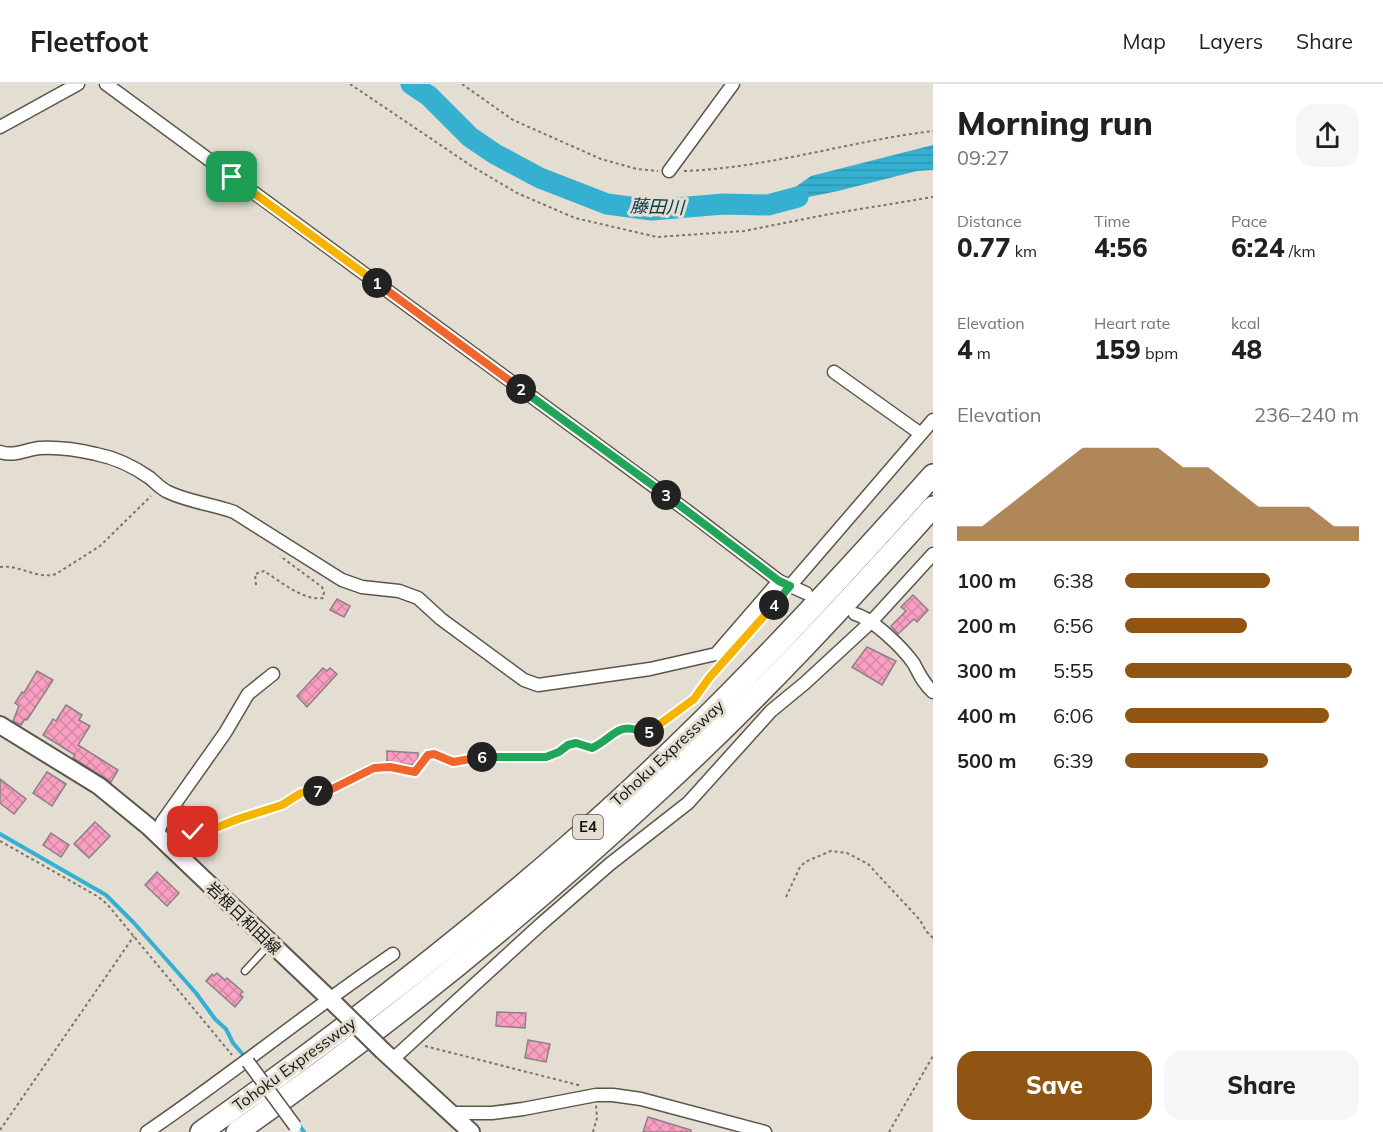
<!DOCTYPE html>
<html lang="en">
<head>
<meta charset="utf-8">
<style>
	body { margin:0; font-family:Mulish,"Noto Sans JP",sans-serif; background:#f6f6f6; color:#202124; height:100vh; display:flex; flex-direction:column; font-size:22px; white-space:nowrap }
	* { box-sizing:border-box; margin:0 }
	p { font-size:20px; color:#757577 }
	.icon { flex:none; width:33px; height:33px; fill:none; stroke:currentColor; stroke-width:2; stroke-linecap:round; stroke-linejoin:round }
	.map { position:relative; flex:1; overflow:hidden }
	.side { display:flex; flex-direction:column; background:#fff; width:450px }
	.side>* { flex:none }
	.pin { position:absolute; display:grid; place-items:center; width:51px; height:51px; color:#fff; margin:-26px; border-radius:12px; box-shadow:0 3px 9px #0006 }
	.km { position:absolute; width:30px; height:30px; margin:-15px; border-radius:50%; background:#222; color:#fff; font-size:16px; line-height:30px; text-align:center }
	.round { display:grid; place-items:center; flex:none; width:63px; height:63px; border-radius:18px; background:#f6f6f6 }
	.overview { display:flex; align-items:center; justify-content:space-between; height:102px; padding:0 24px }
	h1 { font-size:33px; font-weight:800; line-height:45px }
	.figures { display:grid; grid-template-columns:repeat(3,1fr); gap:9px; height:102px; padding:6px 24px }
	.figures div { display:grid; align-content:center }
	.figures b { font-size:26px; font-weight:800 }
	.figures small { font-size:16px; font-weight:400 }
	.figures p { font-size:16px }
	.chart { height:168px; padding:12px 24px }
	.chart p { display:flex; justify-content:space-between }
	.chart svg { width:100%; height:108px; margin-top:6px; fill:#905513; opacity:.7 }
	.action { display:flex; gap:12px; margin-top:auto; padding:12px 24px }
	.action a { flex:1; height:69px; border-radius:18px; background:#905513; color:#fff; font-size:24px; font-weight:800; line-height:69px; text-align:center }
	.action a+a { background:#f6f6f6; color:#202124 }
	ul { padding:0 24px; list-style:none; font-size:20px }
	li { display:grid; grid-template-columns:96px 72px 1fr; align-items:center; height:45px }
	li i { height:15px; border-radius:8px; background:#905513 }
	header { display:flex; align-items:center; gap:36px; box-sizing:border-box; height:84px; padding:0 30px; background:#fff; border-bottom:2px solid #e0e0e0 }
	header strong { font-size:28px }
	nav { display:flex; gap:33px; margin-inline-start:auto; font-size:21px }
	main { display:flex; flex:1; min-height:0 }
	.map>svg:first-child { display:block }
	.water { fill:url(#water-rules) }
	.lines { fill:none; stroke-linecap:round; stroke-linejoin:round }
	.stream { stroke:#35b0d0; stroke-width:4 }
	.river { stroke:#35b0d0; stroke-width:21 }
	.building { fill:url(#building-cross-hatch); stroke:#8d8085; stroke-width:1.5 }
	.lane-casing { stroke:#5b554b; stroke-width:9 }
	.street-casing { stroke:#5b554b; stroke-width:15 }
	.secondary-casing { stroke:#5b554b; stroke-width:20 }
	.highway-casing { stroke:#5b554b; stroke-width:24 }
	.path { stroke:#79756d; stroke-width:2; stroke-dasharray:3 3; stroke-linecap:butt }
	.lane { stroke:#fff; stroke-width:6 }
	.street { stroke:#fff; stroke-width:12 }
	.secondary { stroke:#fff; stroke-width:16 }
	.highway { stroke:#fff; stroke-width:21 }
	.street-bridge-casing { stroke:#5b554b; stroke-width:15; stroke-linecap:butt }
	.secondary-bridge-casing { stroke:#5b554b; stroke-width:20; stroke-linecap:butt }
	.street-bridge { stroke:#fff; stroke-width:12 }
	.secondary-bridge { stroke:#fff; stroke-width:16 }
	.split-1-casing { stroke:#fff; stroke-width:12 }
	.split-2-casing { stroke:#fff; stroke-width:12 }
	.split-3-casing { stroke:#fff; stroke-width:12 }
	.split-4-casing { stroke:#fff; stroke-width:12 }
	.split-5-casing { stroke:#fff; stroke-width:12 }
	.split-6-casing { stroke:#fff; stroke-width:12 }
	.split-7-casing { stroke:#fff; stroke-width:12 }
	.split-8-casing { stroke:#fff; stroke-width:12 }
	.split-1 { stroke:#f5b400; stroke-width:8 }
	.split-2 { stroke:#f0652b; stroke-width:8 }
	.split-3 { stroke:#22a559; stroke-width:8 }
	.split-4 { stroke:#22a559; stroke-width:8 }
	.split-5 { stroke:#f5b400; stroke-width:8 }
	.split-6 { stroke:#22a559; stroke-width:8 }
	.split-7 { stroke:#f0652b; stroke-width:8 }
	.split-8 { stroke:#f5b400; stroke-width:8 }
	.labels { text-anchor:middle; stroke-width:6; stroke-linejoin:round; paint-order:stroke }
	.shield { fill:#e4ded2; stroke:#53504a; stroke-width:1.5 }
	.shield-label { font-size:15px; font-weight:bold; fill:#15130f }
	.street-label { font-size:16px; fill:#15130f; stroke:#e4ded2 }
	.water-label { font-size:18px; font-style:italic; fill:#003845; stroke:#e4ded2 }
</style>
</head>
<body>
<header>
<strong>Fleetfoot</strong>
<nav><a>Map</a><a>Layers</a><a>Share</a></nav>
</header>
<main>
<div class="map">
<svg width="933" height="1048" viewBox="0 0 933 1048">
	<defs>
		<pattern id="water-rules" width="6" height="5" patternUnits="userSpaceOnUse" patternTransform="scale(1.5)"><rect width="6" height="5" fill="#35b0d0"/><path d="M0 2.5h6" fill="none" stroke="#2e96b1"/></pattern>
		<pattern id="building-cross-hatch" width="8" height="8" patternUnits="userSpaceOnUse" patternTransform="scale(1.5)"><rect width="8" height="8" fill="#f89fc2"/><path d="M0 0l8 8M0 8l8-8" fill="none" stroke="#d488a6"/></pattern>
	</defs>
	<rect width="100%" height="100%" fill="#e4ded2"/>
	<!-- water -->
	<polygon class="water" points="933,61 933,86 917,87 838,107 770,121 811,92"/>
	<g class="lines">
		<!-- stream -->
		<g class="stream">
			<polyline points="0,750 106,811 134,839 196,909 215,935 226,945 233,959 246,974"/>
			<polyline points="299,1041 304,1048"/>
		</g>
		<!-- river -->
		<polyline class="river" points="411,0 429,12 470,53 495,70 540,94 607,120 652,126 724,120 768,121 798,113"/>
	</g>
	<!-- building -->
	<g class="building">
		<polygon points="913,511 928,526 917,538 914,535 898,550 891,542 906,527 901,523"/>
		<polygon points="337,515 350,522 344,533 330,526"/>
		<polygon points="867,563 896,577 882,601 852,583"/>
		<polygon points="323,584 327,587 330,584 337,590 307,623 297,612"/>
		<polygon points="37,587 53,596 27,636 25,635 21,641 13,637 19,622 15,619 22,608 24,609"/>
		<polygon points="66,621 82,631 79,636 90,642 78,661 118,686 111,698 73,674 75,671 43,651 53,635 56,637"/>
		<polygon points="387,667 418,669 418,681 387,679"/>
		<polygon points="47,688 66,700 52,722 33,709"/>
		<polygon points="0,695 26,715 14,730 0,719"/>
		<polygon points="184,722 197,731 190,742 176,732"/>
		<polygon points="95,738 110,752 89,774 74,760"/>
		<polygon points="51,749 69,761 61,773 43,761"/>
		<polygon points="157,788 179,809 167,822 145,801"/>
		<polygon points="217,889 225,896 227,894 243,908 240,910 243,913 235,923 206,897 212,890 214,892"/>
		<polygon points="497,928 526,929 525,944 496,942"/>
		<polygon points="528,956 550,960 546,978 525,974"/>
		<polygon points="648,1033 691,1046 691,1048 643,1048"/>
	</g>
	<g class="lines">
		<!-- lane casing -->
		<g class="lane-casing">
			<polyline id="lane" points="245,887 269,861"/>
		</g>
		<!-- street casing -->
		<g class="street-casing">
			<g id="street">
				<polyline points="106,0 690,429 779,497 806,509"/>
				<polyline points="0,43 78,0"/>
				<polyline points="669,87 733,0"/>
				<polyline points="834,288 921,350"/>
				<path d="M0,368c14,5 27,-3 40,-4 18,-1 39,2 56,6 20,4 37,12 54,24 6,5 10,10 18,14 21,10 44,12 66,20l108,68 20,7 37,4 19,7 23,21 83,61 14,5 112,-16 66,-15 63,-73"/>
				<polyline points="790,502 933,336"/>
				<path d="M855,530c18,5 48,34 59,50 6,11 9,19 19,28"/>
				<polyline points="157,751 162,738 225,649 248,610 273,590"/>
				<polyline points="393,975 540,841 610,780 688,719 771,627 805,599 871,538 933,470"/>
				<polyline points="450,1029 492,1029 523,1025 596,1011 613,1011 641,1015 765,1048"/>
				<path d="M147,1048c84,-57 162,-121 246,-178"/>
			</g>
		</g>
		<!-- secondary casing -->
		<g class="secondary-casing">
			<g id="secondary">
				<polyline points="0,641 99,702 148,742 336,921"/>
				<polyline points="383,967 471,1048"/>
			</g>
		</g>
		<!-- highway casing -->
		<g class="highway-casing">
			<g id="highway">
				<path d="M201,1048c127,-90 250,-184 367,-286 131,-114 250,-242 365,-371"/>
				<path d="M237,1048c148,-104 289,-218 421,-341 97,-89 187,-186 275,-284"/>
			</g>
		</g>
		<!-- path -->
		<g class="path">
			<polyline points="350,0 473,83 517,109 575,134 657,153 744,147 830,130 933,113"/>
			<polyline points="462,0 513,36 601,75 637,85 658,87"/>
			<path d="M684,87c84,-3 166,-30 249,-40"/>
			<path d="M0,483c19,-3 37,13 56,7l44,-28 51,-50"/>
			<path d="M256,501l-1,-11 9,-3c16,10 39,30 59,27l1,-6 -2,-5 -42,-31"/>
			<path d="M175,748l33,-1 30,-12 44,-14 19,-12 31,-4 42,-21 16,-1 25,5 13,-17 6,-1 19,8 25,-5 57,1 11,-1 13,-5 9,-7 8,-2 16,5c22,-10 26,-29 54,-14l13,-8 35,-27 28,-35"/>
			<polyline points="0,757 97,812 107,820 232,971"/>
			<polyline points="786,813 800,783 805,778 831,767 847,769 868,780 920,836 926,847 933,854"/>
			<polyline points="425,962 582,1002"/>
			<polyline points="0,1046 134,852"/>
			<polyline points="593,1048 597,1034 596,1021"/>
			<polyline points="889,1048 933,972"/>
		</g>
		<!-- lane -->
		<use href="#lane" class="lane"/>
		<!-- street -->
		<use href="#street" class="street"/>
		<!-- secondary -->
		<use href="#secondary" class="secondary"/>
		<!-- highway -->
		<use href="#highway" class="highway"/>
		<!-- street-bridge casing -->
		<g class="street-bridge-casing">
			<polyline id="street-bridge" points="248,978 295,1042"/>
		</g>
		<!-- secondary-bridge casing -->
		<g class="secondary-bridge-casing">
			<polyline id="secondary-bridge" points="336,921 383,967"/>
		</g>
		<!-- street-bridge -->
		<use href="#street-bridge" class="street-bridge"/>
		<!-- secondary-bridge -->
		<use href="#secondary-bridge" class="secondary-bridge"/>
	</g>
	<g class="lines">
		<!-- split-1 casing -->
		<g class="split-1-casing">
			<polyline id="split-1" points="232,93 377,199"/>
		</g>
		<!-- split-2 casing -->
		<g class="split-2-casing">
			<polyline id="split-2" points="377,199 521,305"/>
		</g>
		<!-- split-3 casing -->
		<g class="split-3-casing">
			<polyline id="split-3" points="521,305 666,411"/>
		</g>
		<!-- split-4 casing -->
		<g class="split-4-casing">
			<polyline id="split-4" points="666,411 779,497 790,502 774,521"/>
		</g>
		<!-- split-5 casing -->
		<g class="split-5-casing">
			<polyline id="split-5" points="649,648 694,615 709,594 774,521"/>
		</g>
		<!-- split-6 casing -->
		<g class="split-6-casing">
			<path id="split-6" d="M482,673h64l13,-5 9,-7 8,-2 16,5c22,-10 26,-29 54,-14l3,-2"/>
		</g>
		<!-- split-7 casing -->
		<g class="split-7-casing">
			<polyline id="split-7" points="318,707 332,705 374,684 390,683 415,688 428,671 434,670 453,678 482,673"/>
		</g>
		<!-- split-8 casing -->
		<g class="split-8-casing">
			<polyline id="split-8" points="193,748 208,747 238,735 282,721 301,709 318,707"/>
		</g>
		<!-- split-1 -->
		<use href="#split-1" class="split-1"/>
		<!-- split-2 -->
		<use href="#split-2" class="split-2"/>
		<!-- split-3 -->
		<use href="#split-3" class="split-3"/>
		<!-- split-4 -->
		<use href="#split-4" class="split-4"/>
		<!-- split-5 -->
		<use href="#split-5" class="split-5"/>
		<!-- split-6 -->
		<use href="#split-6" class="split-6"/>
		<!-- split-7 -->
		<use href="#split-7" class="split-7"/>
		<!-- split-8 -->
		<use href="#split-8" class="split-8"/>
	</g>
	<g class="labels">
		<!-- shield labels -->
		<rect class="shield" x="573" y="731" width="30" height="24" rx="4.5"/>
		<g class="shield-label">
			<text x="588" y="748">E4</text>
		</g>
		<!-- street labels -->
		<g class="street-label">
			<text transform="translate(667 669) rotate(-43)" y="6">Tohoku Expressway</text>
			<text transform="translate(244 834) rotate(44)" y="6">岩根日和田線</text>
			<text transform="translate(294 980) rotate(-36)" y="6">Tohoku Expressway</text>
		</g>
		<!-- water labels -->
		<g class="water-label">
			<text transform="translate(657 123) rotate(2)" y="6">藤田川</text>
		</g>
	</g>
</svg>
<div class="pin" style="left:232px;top:93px;background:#1e9e55"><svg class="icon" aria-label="arrive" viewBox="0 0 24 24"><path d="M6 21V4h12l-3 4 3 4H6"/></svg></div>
<div class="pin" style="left:193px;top:748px;background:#d93025"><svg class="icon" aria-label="check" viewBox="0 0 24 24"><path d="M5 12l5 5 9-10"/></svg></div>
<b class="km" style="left:377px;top:199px">1</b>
<b class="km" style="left:521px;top:305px">2</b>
<b class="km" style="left:666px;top:411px">3</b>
<b class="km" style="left:774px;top:521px">4</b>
<b class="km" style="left:649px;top:648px">5</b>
<b class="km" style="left:482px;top:673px">6</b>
<b class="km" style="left:318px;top:707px">7</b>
</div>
<section class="side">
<div class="overview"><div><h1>Morning run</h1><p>09:27</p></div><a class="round"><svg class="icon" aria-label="share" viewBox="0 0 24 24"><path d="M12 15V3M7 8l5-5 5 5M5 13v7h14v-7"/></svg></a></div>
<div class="figures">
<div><p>Distance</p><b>0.77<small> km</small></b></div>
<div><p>Time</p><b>4:56</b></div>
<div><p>Pace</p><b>6:24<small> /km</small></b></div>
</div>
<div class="figures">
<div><p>Elevation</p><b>4<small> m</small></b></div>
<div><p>Heart rate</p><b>159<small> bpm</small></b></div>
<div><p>kcal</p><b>48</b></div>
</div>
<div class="chart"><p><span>Elevation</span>236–240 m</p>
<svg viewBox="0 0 160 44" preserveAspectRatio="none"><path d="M0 44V38L10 38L20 30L30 22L40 14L50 6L60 6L70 6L80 6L90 14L100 14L110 22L120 30L130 30L140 30L150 38L160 38V44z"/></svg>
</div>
<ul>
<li><b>100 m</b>6:38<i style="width:62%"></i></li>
<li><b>200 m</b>6:56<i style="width:52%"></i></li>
<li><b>300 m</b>5:55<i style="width:97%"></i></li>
<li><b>400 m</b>6:06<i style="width:87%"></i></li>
<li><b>500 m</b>6:39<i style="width:61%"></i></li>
</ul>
<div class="action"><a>Save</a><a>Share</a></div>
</section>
</main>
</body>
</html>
